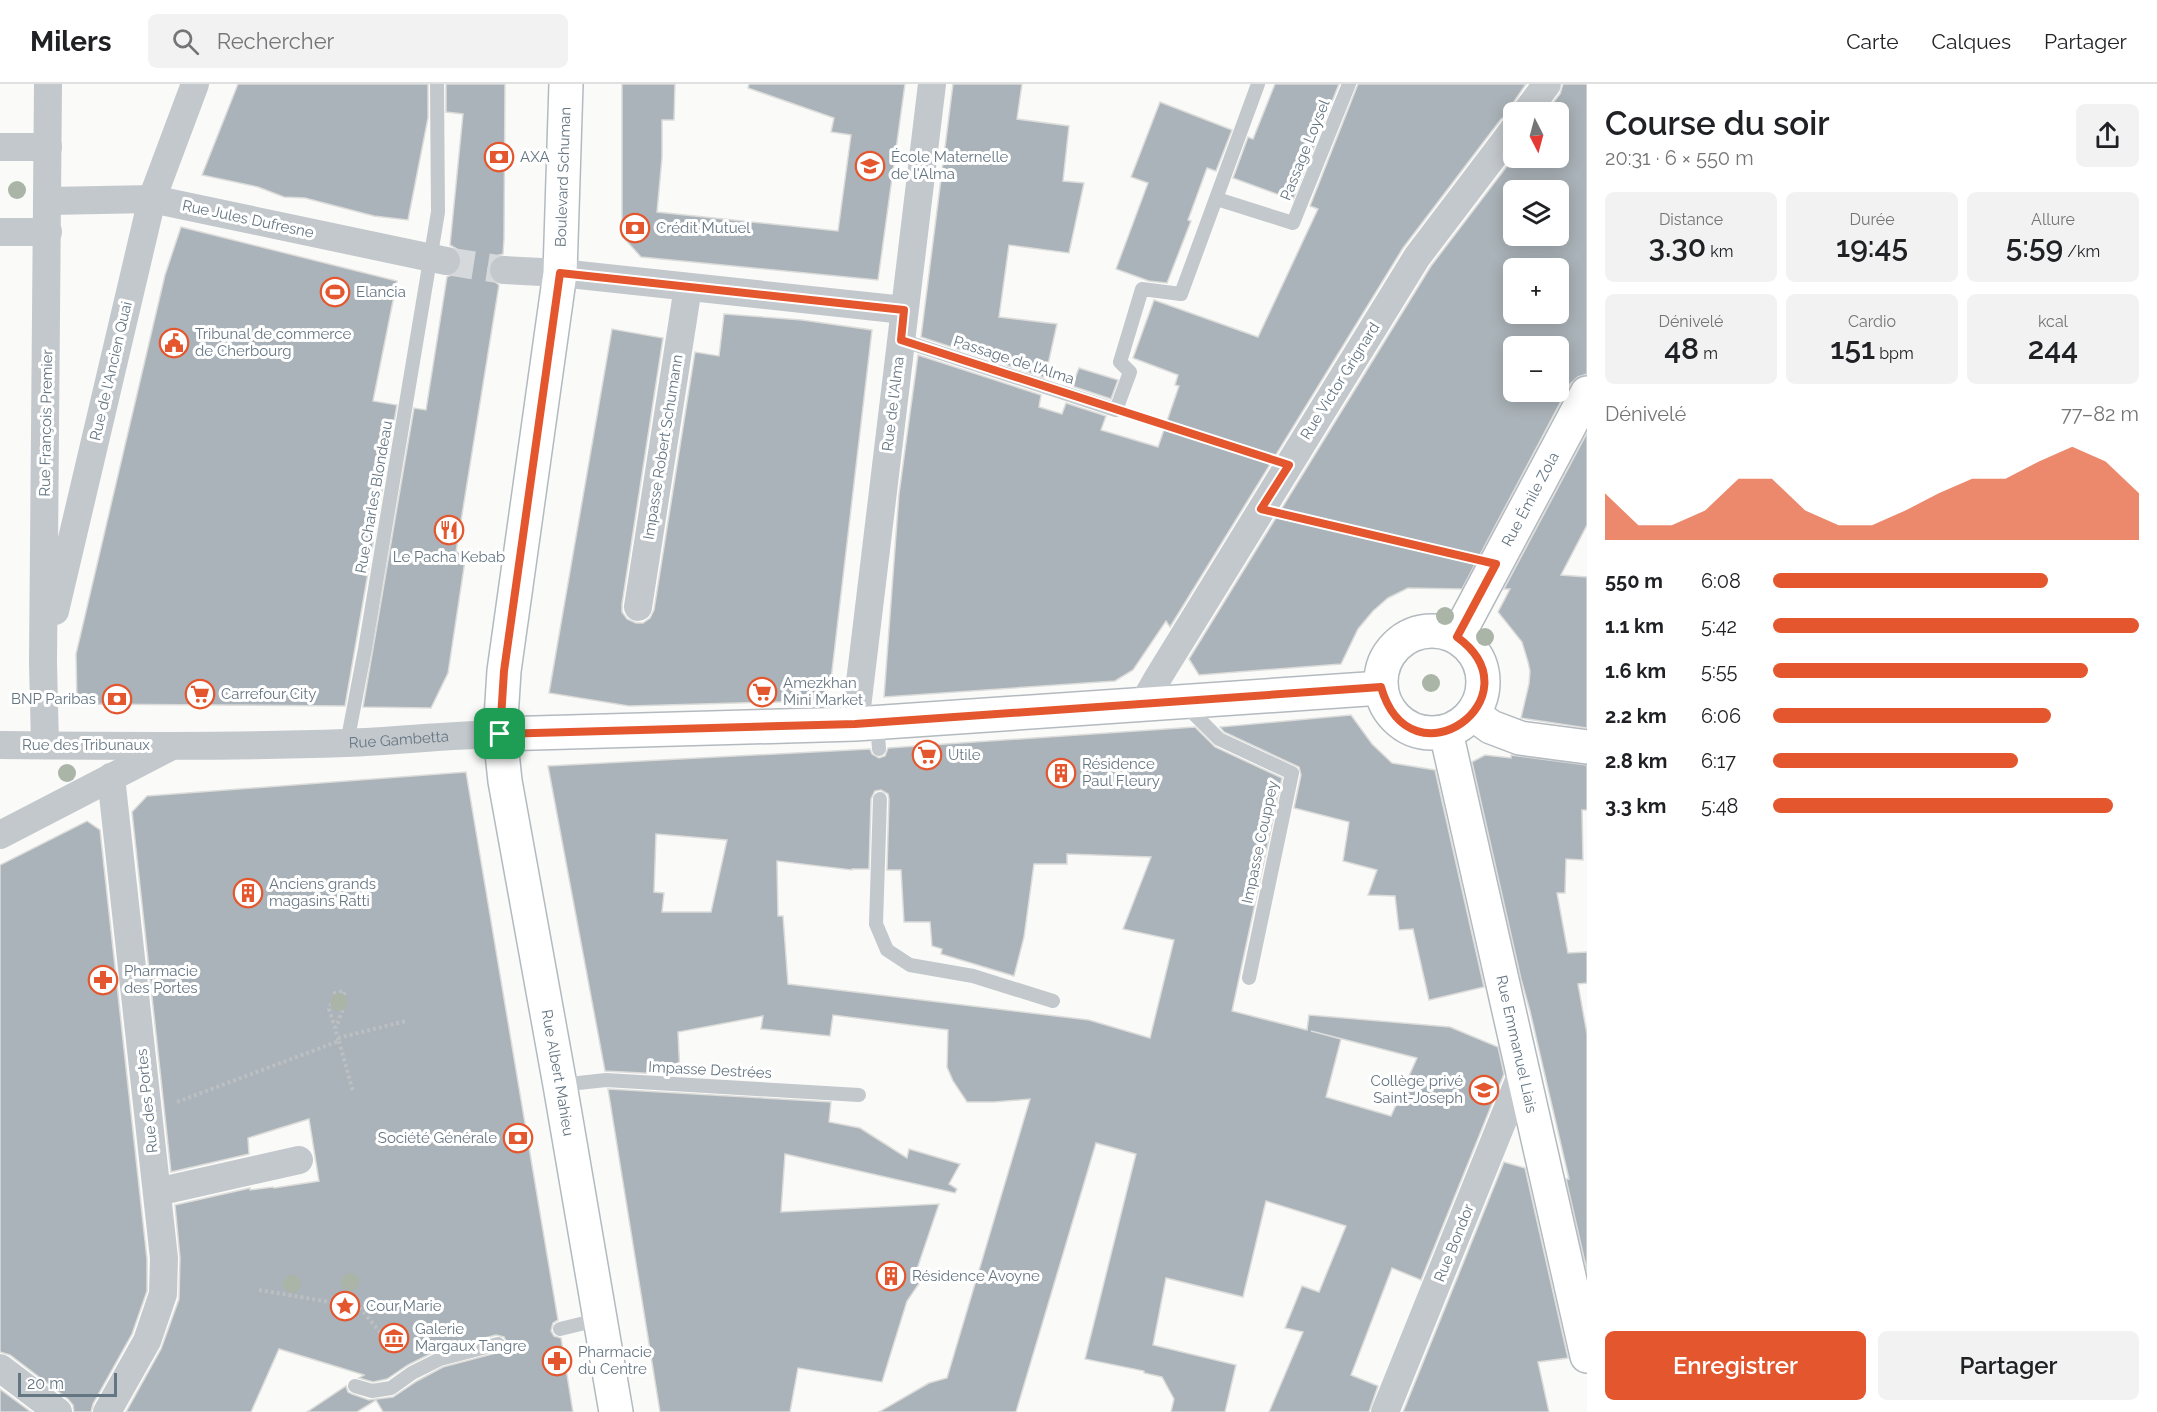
<!DOCTYPE html>
<html lang="fr">
<head>
<meta charset="utf-8">
<style>
	body { margin:0; font-family:Raleway,sans-serif; background:#f2f2f2; color:#202124; height:100vh; display:flex; flex-direction:column; font-size:22px; white-space:nowrap }
	* { box-sizing:border-box; margin:0 }
	p { font-size:20px; color:#757577 }
	.icon { flex:none; width:33px; height:33px; fill:none; stroke:currentColor; stroke-width:2; stroke-linecap:round; stroke-linejoin:round }
	.map { position:relative; flex:1; overflow:hidden }
	.side { display:flex; flex-direction:column; background:#fff; width:570px }
	.side>* { flex:none }
	.needle { width:39px; rotate:174deg }
	.tools { position:absolute; left:1503px; top:18px; display:grid; gap:12px }
	.tools a { display:grid; place-items:center; width:66px; height:66px; border-radius:9px; background:#fff; box-shadow:0 3px 15px #0003; font-size:30px }
	.scale { position:absolute; left:18px; bottom:15px; width:99px; box-sizing:border-box; padding-left:6px; border:3px solid #657683; border-top:0; font-size:16px; line-height:21px; white-space:nowrap; color:#657683; -webkit-text-stroke:4px #fff; paint-order:stroke }
	.pin { position:absolute; display:grid; place-items:center; width:51px; height:51px; color:#fff; margin:-26px; border-radius:12px; box-shadow:0 3px 9px #0006 }
	.round { display:grid; place-items:center; flex:none; width:63px; height:63px; border-radius:9px; background:#f2f2f2 }
	.overview { display:flex; align-items:center; justify-content:space-between; height:102px; padding:0 18px }
	h1 { font-size:33px; font-weight:600; line-height:45px }
	.metrics { display:grid; grid-template-columns:repeat(3,1fr); gap:9px; height:102px; padding:6px 18px }
	.metrics div { display:grid; align-content:center; border-radius:9px; background:#f2f2f2; text-align:center }
	.metrics b { font-size:30px; font-weight:600 }
	.metrics small { font-size:16px; font-weight:400 }
	.metrics p { font-size:16px }
	.chart { height:168px; padding:12px 18px }
	.chart p { display:flex; justify-content:space-between }
	.chart svg { width:100%; height:108px; margin-top:6px; fill:#e4572e; opacity:.7 }
	.cta { display:flex; gap:12px; margin-top:auto; padding:12px 18px }
	.cta a { flex:1; height:69px; border-radius:9px; background:#e4572e; color:#fff; font-size:24px; font-weight:600; line-height:69px; text-align:center }
	.cta a+a { background:#f2f2f2; color:#202124 }
	ul { padding:0 18px; list-style:none; font-size:20px }
	li { display:grid; grid-template-columns:96px 72px 1fr; align-items:center; height:45px }
	li i { height:15px; border-radius:8px; background:#e4572e }
	header { display:flex; align-items:center; gap:36px; box-sizing:border-box; height:84px; padding:0 30px; background:#fff; border-bottom:2px solid #e0e0e0 }
	header strong { font-size:28px }
	nav { display:flex; gap:33px; margin-inline-start:auto; font-size:21px }
	.search { width:420px; height:54px; background:#f2f2f2; display:flex; align-items:center; gap:15px; box-sizing:border-box; padding:0 21px; border-radius:9px; color:#757577; font-size:22px }
	main { display:flex; flex:1; min-height:0 }
	.map>svg:first-child { display:block }
	.building { fill:#aab3b9; stroke:#dcdcda; stroke-width:1.5; fill-rule:evenodd }
	.lines { fill:none; stroke-linecap:round; stroke-linejoin:round }
	.street-tunnel { stroke:#d5d9db; stroke-width:28; stroke-dasharray:28 14; stroke-linecap:butt }
	.secondary-casing { stroke:#b3babf; stroke-width:36 }
	.path { stroke:#bbbfc2; stroke-width:4; stroke-dasharray:3 3; stroke-linecap:butt }
	.lane { stroke:#c3c8cc; stroke-width:14 }
	.street { stroke:#c3c8cc; stroke-width:28 }
	.secondary { stroke:#fff; stroke-width:33 }
	.tree { fill:#aab4a7 }
	.route-casing { stroke:#fff; stroke-width:12 }
	.route { stroke:#e4572e; stroke-width:8 }
	.labels { text-anchor:middle; stroke-width:6; stroke-linejoin:round; paint-order:stroke }
	.street-label { font-size:15px; fill:#657683; stroke:#fff }
	.poi-label { font-size:15px; fill:#657683; stroke:#fff; text-anchor:start }
</style>
</head>
<body>
<header>
<strong>Milers</strong>
<div class="search"><svg class="icon" aria-label="search" viewBox="0 0 24 24"><circle cx="10" cy="10" r="6"/><path d="M15 15l6 6"/></svg>Rechercher</div>
<nav><a>Carte</a><a>Calques</a><a>Partager</a></nav>
</header>
<main>
<div class="map">
<svg width="1587" height="1328" viewBox="0 0 1587 1328">
	<rect width="100%" height="100%" fill="#fafaf8"/>
	<!-- building -->
	<g class="building">
		<polygon points="238,0 428,0 428,34 408,136 374,132 305,114 284,113 258,103 202,91"/>
		<polygon points="446,0 505,0 504,155 503,170 496,172 491,177 488,185 490,194 499,201 456,468 466,470 448,589 431,624 363,623 414,324 426,326 447,193 458,188 462,180 461,171 457,165 450,161 463,30 446,28"/>
		<polygon points="622,0 675,0 674,36 662,36 662,74 657,128 838,147 851,51 831,48 834,34 748,4 749,0 905,0 878,196 641,173 622,152"/>
		<polygon points="953,0 1022,0 1017,35 1069,42 1063,97 1084,99 1069,169 1009,161 999,233 1057,240 1045,294 921,253"/>
		<polygon points="1275,0 1339,0 1293,116 1233,94 1248,53 1253,55"/>
		<polygon points="1358,0 1526,0 1513,19 1510,29 1501,35 1403,164 1170,543 1166,537 1133,586 1115,597 884,613 899,410 918,271 1041,311 1039,323 1062,330 1066,319 1106,332 1101,346 1158,363 1179,302 1175,301 1178,291 1133,274 1154,216 1258,253 1318,125 1310,122"/>
		<path d="M1563,0h24v290l-9,3 -8,7 -108,205 -54,-1 -20,10 -15,13 -15,18 -17,35 -142,11 -10,-16 242,-393 83,-109 44,1v-46h-12l14,-18zM1514,106h44v46h-44zM1514,184h44v46h-44zM1514,262h44v46h-44z"/>
		<polygon points="1160,18 1232,46 1216,87 1207,84 1188,136 1191,137 1167,199 1149,197 1116,185 1148,99 1131,93"/>
		<polygon points="181,143 397,197 373,317 397,321 345,622 77,620 76,570 165,191"/>
		<polygon points="724,230 802,236 872,246 830,604 813,617 629,622 549,609 612,245 663,254 622,520 622,528 627,535 636,539 643,539 650,534 654,526 695,268 719,272"/>
		<polygon points="1079,284 1118,296 1111,315 1072,302"/>
		<polygon points="1587,349 1587,441 1561,491 1587,493 1587,644 1521,634 1529,600 1530,587 1528,578 1522,558 1498,528 1510,505 1504,505"/>
		<polygon points="1351,631 1372,660 1392,679 1435,686 1484,903 1429,916 1413,845 1399,846 1395,812 1368,811 1377,786 1343,777 1349,738 1294,724 1301,691 1299,683 1224,648 1220,643"/>
		<path d="M1195,643l20,20 67,31 -50,233 75,19 2,-15 141,12 48,20 6,27 -83,206 -29,-12 -41,107 27,11 -9,26h-100l34,-80 -18,-4 17,-42 17,6 27,-66 -80,-25 -23,96 -77,-19 -13,67 83,20 -11,47h-54l3,-13 -12,-22 -18,-4v-2l-59,-12 51,-205 -40,-11 -80,269h-137l50,-29 18,-5 83,-279 -36,3h-27l-14,-21 -6,-14 1,-37 -115,-15 -3,21 -69,-7 2,-13 -85,16 2,43 -75,-4 -57,-305 322,-17 2,5 7,4 6,-2 3,-8zM881,706l7,4 1,5 -2,71h14l3,52h26l2,24 10,3 -1,5 73,22 10,-39 10,-73h33v-10l84,3 -28,72 51,11 -24,98 -61,-18 -301,-36 -5,-68h-5l-1,-55 75,9v-1h17l2,-70 4,-8zM656,750l71,6 -16,72h-49l2,-19 -10,-1zM1311,947l106,27 -26,58 -65,-19 15,-58z"/>
		<polygon points="1485,671 1511,674 1511,671 1587,681 1587,726 1582,726 1583,776 1566,775 1565,809 1557,809 1568,869 1587,868 1587,899 1578,900 1587,950 1587,1187 1566,1095 1569,1095 1530,927 1521,895 1472,678"/>
		<polygon points="466,688 558,1236 553,1239 551,1247 554,1252 561,1254 573,1328 383,1328 376,1316 357,1328 307,1328 346,1302 348,1308 352,1310 369,1316 393,1313 417,1297 443,1283 504,1267 506,1257 504,1253 496,1251 436,1267 408,1281 387,1295 373,1298 359,1294 364,1291 279,1265 251,1328 126,1328 161,1265 179,1215 180,1174 175,1121 250,1104 250,1106 273,1103 274,1104 319,1097 309,1035 248,1054 249,1070 171,1088 132,728 147,712"/>
		<polygon points="87,737 100,746 147,1175 147,1207 132,1250 93,1320 91,1328 74,1328 73,1321 68,1315 10,1271 0,1268 0,781"/>
		<polygon points="608,1005 831,1018 829,1038 860,1044 907,1074 909,1065 960,1080 949,1100 957,1105 955,1109 785,1070 781,1128 939,1120 917,1185 927,1188 907,1217 882,1298 798,1284 790,1328 660,1328"/>
		<polygon points="1504,1078 1525,1084 1568,1274 1538,1278 1549,1328 1403,1328"/>
		<polygon points="0,1305 31,1328 0,1328"/>
	</g>
	<g class="lines">
		<!-- street-tunnel -->
		<polyline class="street-tunnel" points="446,177 504,186"/>
		<!-- secondary casing -->
		<g class="secondary-casing">
			<g id="secondary">
				<path id="s2" d="M566,0l-6,189 -56,398 -4,63 5,47 55,304 56,327"/>
				<circle cx="1432" cy="598" r="51"/>
				<path id="s3" d="M1457,553l130,-244"/>
				<polyline points="1473,630 1491,643 1520,654 1587,663"/>
				<path id="s4" d="M1446,648l141,624"/>
				<polyline points="500,650 855,640 1381,604"/>
			</g>
		</g>
		<!-- path -->
		<g class="path">
			<polyline points="1137,333 1258,371"/>
			<polyline points="1292,433 1463,473"/>
			<polyline points="338,954 406,937"/>
			<polyline points="339,957 353,1008"/>
			<polyline points="177,1018 339,957 329,925 335,909 344,907 345,919 336,944"/>
			<polyline points="259,1206 359,1223 380,1248"/>
		</g>
		<!-- lane -->
		<g class="lane">
			<polyline points="1217,115 1293,139 1349,0"/>
			<polyline points="901,256 1116,326 1130,288 1120,278 1142,205 1181,210 1258,0"/>
			<polyline points="1185,621 1219,655 1292,689 1249,894"/>
			<polyline points="877,638 879,665"/>
			<polyline points="347,659 365,565 438,128 437,0"/>
			<polyline points="880,715 876,840 887,866 910,881 973,892 1053,917"/>
			<polyline points="560,1001 606,996 859,1011"/>
			<polyline points="560,1245 601,1235"/>
			<polyline points="355,1302 372,1307 391,1304 412,1289 440,1275 498,1260"/>
		</g>
		<!-- street -->
		<g class="street">
			<polyline points="1526,28 1547,0"/>
			<polyline points="0,63 48,63"/>
			<polyline points="49,117 152,115 446,177"/>
			<polyline points="0,148 48,148"/>
			<polyline points="504,186 560,189 904,226"/>
			<polyline points="638,523 688,203"/>
			<polyline points="55,527 152,115 195,0"/>
			<polyline points="1143,620 1159,592 1417,173 1514,45"/>
			<polyline points="855,640 932,0"/>
			<polyline points="45,660 43,579 48,0"/>
			<path id="s1" d="M0,661c115,1 231,2 346,-2 51,-2 103,-8 154,-9"/>
			<polyline points="0,751 168,664"/>
			<polyline points="157,1108 299,1076"/>
			<polyline points="0,1284 58,1328"/>
			<polyline points="107,1328 147,1257 163,1210 164,1174 111,693"/>
			<polyline points="1385,1328 1522,989"/>
		</g>
		<!-- secondary -->
		<use href="#secondary" class="secondary"/>
	</g>
	<!-- trees -->
	<g class="tree">
		<circle cx="17" cy="106" r="9"/>
		<circle cx="1445" cy="532" r="9"/>
		<circle cx="1485" cy="553" r="9"/>
		<circle cx="1431" cy="599" r="9"/>
		<circle cx="67" cy="689" r="9"/>
		<circle cx="339" cy="918" r="9"/>
		<circle cx="350" cy="1198" r="9"/>
		<circle cx="292" cy="1200" r="9"/>
	</g>
	<g class="lines">
		<!-- route casing -->
		<g class="route-casing">
			<path id="route" d="M560,189l344,37 -3,30 388,125 -28,44 235,55 -39,73c83,60 -46,153 -76,50l-526,37 -355,10 4,-63z"/>
		</g>
		<!-- route -->
		<use href="#route" class="route"/>
	</g>
	<!-- icons -->
	<defs>
		<g id="bank-ring" transform="scale(1.5)"><circle r="9.5" fill="#fff" stroke="#e4572e" stroke-width="1.5"/><path d="M-6-4H6V4H-6ZM0-2.3a2.3 2.3 0 1 0 0 4.6a2.3 2.3 0 1 0 0-4.6Z" fill="#e4572e"/></g>
		<g id="school-ring" transform="scale(1.5)"><circle r="9.5" fill="#fff" stroke="#e4572e" stroke-width="1.5"/><path d="M0-5L7-2L0 1L-7-2ZM-4 1L0 2.5L4 1V4Q0 6-4 4Z" fill="#e4572e"/></g>
		<g id="stadium-ring" transform="scale(1.5)"><circle r="9.5" fill="#fff" stroke="#e4572e" stroke-width="1.5"/><path d="M0-5a6.5 5 0 1 0 0 10a6.5 5 0 1 0 0-10ZM-3.5-1.8h7v3.6h-7Z" fill="#e4572e"/></g>
		<g id="civic-ring" transform="scale(1.5)"><circle r="9.5" fill="#fff" stroke="#e4572e" stroke-width="1.5"/><path d="M-.6-6.5H3V-4.5H.6V-3L4-1V1h2V6H-6V1h2V-1L-.6-3ZM-1.2 2.5V6h2.4V2.5Z" fill="#e4572e"/></g>
		<g id="restaurant-ring" transform="scale(1.5)"><circle r="9.5" fill="#fff" stroke="#e4572e" stroke-width="1.5"/><path d="M-5-6h1v4h1v-4h1v4h1v-4h1v5L-1.5 .5V6h-2V.5L-5-1ZM5-6V6H3V1.5H1.5Q1.5-4 5-6Z" fill="#e4572e"/></g>
		<g id="supermarket-ring" transform="scale(1.5)"><circle r="9.5" fill="#fff" stroke="#e4572e" stroke-width="1.5"/><path d="M-6-5.5h2.5l.6 2H6L4.5 2H-2.5L-4.4-4H-6ZM-1.5 3.2a1.3 1.3 0 1 0 .1 0ZM3 3.2a1.3 1.3 0 1 0 .1 0Z" fill="#e4572e"/></g>
		<g id="building-ring" transform="scale(1.5)"><circle r="9.5" fill="#fff" stroke="#e4572e" stroke-width="1.5"/><path d="M-4-6H4V6H1V3H-1V6H-4ZM-2.5-4.3h1.7v1.8h-1.7ZM.8-4.3h1.7v1.8H.8ZM-2.5-1h1.7V.8h-1.7ZM.8-1h1.7V.8H.8Z" fill="#e4572e"/></g>
		<g id="pharmacy-ring" transform="scale(1.5)"><circle r="9.5" fill="#fff" stroke="#e4572e" stroke-width="1.5"/><path d="M-2-6h4v4h4v4h-4v4h-4v-4h-4v-4h4Z" fill="#e4572e"/></g>
		<g id="sight-ring" transform="scale(1.5)"><circle r="9.5" fill="#fff" stroke="#e4572e" stroke-width="1.5"/><path d="M0-6L1.8-2.2L6-1.7L2.9 1.2L3.7 5.4L0 3.3L-3.7 5.4L-2.9 1.2L-6-1.7L-1.8-2.2Z" fill="#e4572e"/></g>
		<g id="museum-ring" transform="scale(1.5)"><circle r="9.5" fill="#fff" stroke="#e4572e" stroke-width="1.5"/><path d="M0-6L6-3V-2H-6V-3ZM-5-1h2V3h-2ZM-1-1h2V3h-2ZM3-1h2V3H3ZM-6 4H6V6H-6Z" fill="#e4572e"/></g>
	</defs>
	<g fill-rule="evenodd">
		<use href="#bank-ring" x="499" y="73"/>
		<use href="#school-ring" x="870" y="82"/>
		<use href="#bank-ring" x="635" y="144"/>
		<use href="#stadium-ring" x="335" y="208"/>
		<use href="#civic-ring" x="174" y="259"/>
		<use href="#restaurant-ring" x="449" y="446"/>
		<use href="#supermarket-ring" x="762" y="608"/>
		<use href="#supermarket-ring" x="200" y="610"/>
		<use href="#bank-ring" x="117" y="615"/>
		<use href="#supermarket-ring" x="927" y="671"/>
		<use href="#building-ring" x="1061" y="689"/>
		<use href="#building-ring" x="248" y="809"/>
		<use href="#pharmacy-ring" x="103" y="896"/>
		<use href="#school-ring" x="1484" y="1006"/>
		<use href="#bank-ring" x="518" y="1054"/>
		<use href="#building-ring" x="891" y="1192"/>
		<use href="#sight-ring" x="345" y="1222"/>
		<use href="#museum-ring" x="394" y="1254"/>
		<use href="#pharmacy-ring" x="557" y="1277"/>
	</g>
	<g class="labels">
		<!-- street labels -->
		<g class="street-label">
			<text transform="translate(1305 66) rotate(-68)" y="5">Passage Loysel</text>
			<text transform="translate(563 93) rotate(-88)" y="5">Boulevard Schuman</text>
			<text transform="translate(248 135) rotate(12)" y="5">Rue Jules Dufresne</text>
			<text transform="translate(1014 276) rotate(18)" y="5">Passage de l'Alma</text>
			<text transform="translate(111 287) rotate(-77)" y="5">Rue de l'Ancien Quai</text>
			<text transform="translate(1340 297) rotate(-58)" y="5">Rue Victor Grignard</text>
			<text transform="translate(893 320) rotate(-83)" y="5">Rue de l'Alma</text>
			<text transform="translate(46 339) rotate(-89)" y="5">Rue François Premier</text>
			<text transform="translate(663 363) rotate(-81)" y="5">Impasse Robert Schumann</text>
			<text transform="translate(374 413) rotate(-80)" y="5">Rue Charles Blondeau</text>
			<text dy="5" stroke="none"><textPath href="#s3" startOffset="156">Rue Émile Zola</textPath></text>
			<text dy="5" stroke="none"><textPath href="#s1" startOffset="399">Rue Gambetta</textPath></text>
			<text x="86" y="666">Rue des Tribunaux</text>
			<text transform="translate(1260 758) rotate(-78)" y="5">Impasse Couppey</text>
			<text dy="5" stroke="none"><textPath href="#s4" startOffset="320">Rue Emmanuel Liais</textPath></text>
			<text transform="translate(710 986) rotate(3)" y="5">Impasse Destrées</text>
			<text dy="5" stroke="none"><textPath href="#s2" startOffset="998">Rue Albert Mahieu</textPath></text>
			<text transform="translate(147 1017) rotate(-96)" y="5">Rue des Portes</text>
			<text transform="translate(1454 1159) rotate(-68)" y="5">Rue Bondor</text>
		</g>
		<!-- poi labels -->
		<g class="poi-label">
			<text x="520" y="78">AXA</text>
			<text x="891" y="78">École Maternelle<tspan x="891" dy="17">de l'Alma</tspan></text>
			<text x="656" y="149">Crédit Mutuel</text>
			<text x="356" y="213">Elancia</text>
			<text x="195" y="255">Tribunal de commerce<tspan x="195" dy="17">de Cherbourg</tspan></text>
			<text x="449" y="478" text-anchor="middle">Le Pacha Kebab</text>
			<text x="783" y="604">Amezkhan<tspan x="783" dy="17">Mini Market</tspan></text>
			<text x="221" y="615">Carrefour City</text>
			<text x="96" y="620" text-anchor="end">BNP Paribas</text>
			<text x="948" y="676">Utile</text>
			<text x="1082" y="685">Résidence<tspan x="1082" dy="17">Paul Fleury</tspan></text>
			<text x="269" y="805">Anciens grands<tspan x="269" dy="17">magasins Ratti</tspan></text>
			<text x="124" y="892">Pharmacie<tspan x="124" dy="17">des Portes</tspan></text>
			<text x="1463" y="1002" text-anchor="end">Collège privé<tspan x="1463" dy="17">Saint-Joseph</tspan></text>
			<text x="497" y="1059" text-anchor="end">Société Générale</text>
			<text x="912" y="1197">Résidence Avoyne</text>
			<text x="366" y="1227">Cour Marie</text>
			<text x="415" y="1250">Galerie<tspan x="415" dy="17">Margaux Tangre</tspan></text>
			<text x="578" y="1273">Pharmacie<tspan x="578" dy="17">du Centre</tspan></text>
		</g>
	</g>
</svg>
<div class="tools">
<a><svg class="needle" viewBox="-14 -14 28 28"><path d="M0-13l5 13h-10z" fill="#e53935"/><path d="M0 13l5-13h-10z" fill="#757577"/></svg></a>
<a><svg class="icon" aria-label="layers" viewBox="0 0 24 24"><path d="M12 4l9 5-9 5-9-5zM3 14l9 5 9-5"/></svg></a>
<a>+</a>
<a>−</a>
</div>
<div class="scale">20 m</div>
<div class="pin" style="left:500px;top:650px;background:#1e9e55"><svg class="icon" aria-label="arrive" viewBox="0 0 24 24"><path d="M6 21V4h12l-3 4 3 4H6"/></svg></div>
</div>
<section class="side">
<div class="overview"><div><h1>Course du soir</h1><p>20:31 · 6 × 550 m</p></div><a class="round"><svg class="icon" aria-label="share" viewBox="0 0 24 24"><path d="M12 15V3M7 8l5-5 5 5M5 13v7h14v-7"/></svg></a></div>
<div class="metrics">
<div><p>Distance</p><b>3.30<small> km</small></b></div>
<div><p>Durée</p><b>19:45</b></div>
<div><p>Allure</p><b>5:59<small> /km</small></b></div>
</div>
<div class="metrics">
<div><p>Dénivelé</p><b>48<small> m</small></b></div>
<div><p>Cardio</p><b>151<small> bpm</small></b></div>
<div><p>kcal</p><b>244</b></div>
</div>
<div class="chart"><p><span>Dénivelé</span>77–82 m</p>
<svg viewBox="0 0 160 44" preserveAspectRatio="none"><path d="M0 44V25L10 38L20 38L30 32L40 19L50 19L60 32L70 38L80 38L90 32L100 25L110 19L120 19L130 12L140 6L150 12L160 25V44z"/></svg>
</div>
<ul>
<li><b>550 m</b>6:08<i style="width:75%"></i></li>
<li><b>1.1 km</b>5:42<i style="width:100%"></i></li>
<li><b>1.6 km</b>5:55<i style="width:86%"></i></li>
<li><b>2.2 km</b>6:06<i style="width:76%"></i></li>
<li><b>2.8 km</b>6:17<i style="width:67%"></i></li>
<li><b>3.3 km</b>5:48<i style="width:93%"></i></li>
</ul>
<div class="cta"><a>Enregistrer</a><a>Partager</a></div>
</section>
</main>
</body>
</html>
